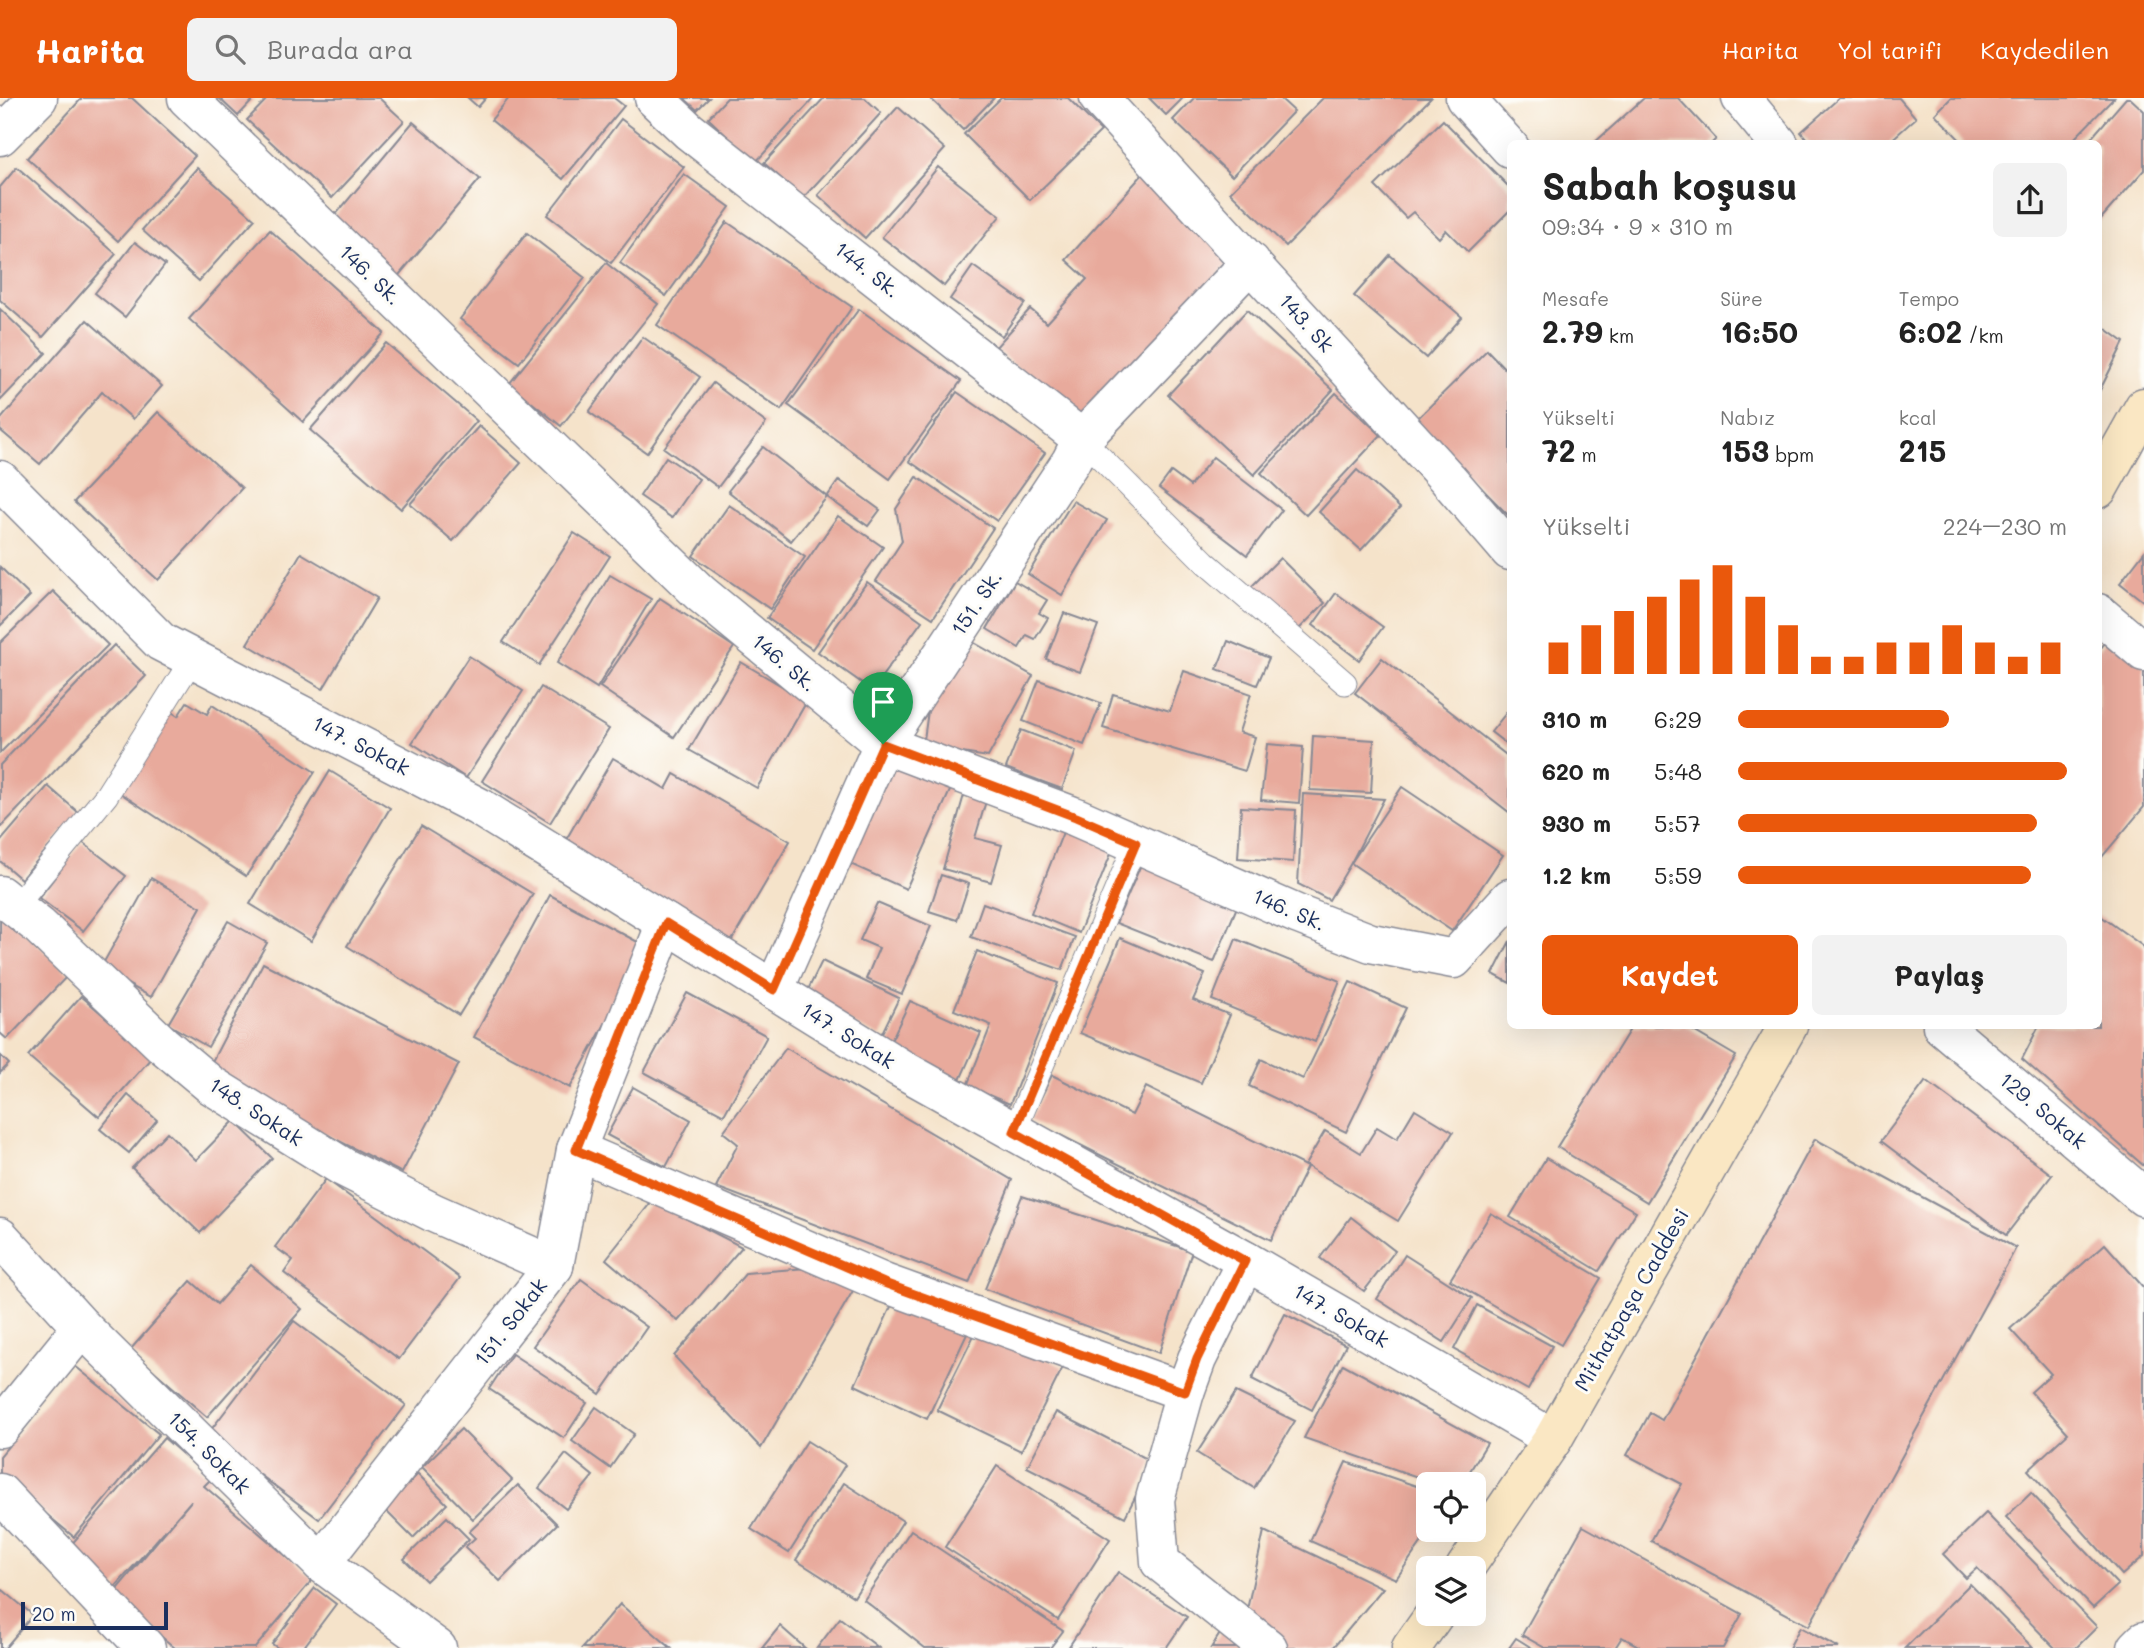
<!DOCTYPE html>
<html lang="tr">
<head>
<meta charset="utf-8">
<style>
	body { margin:0; font-family:Mali,sans-serif; background:#f2f2f2; color:#222; height:100vh; display:flex; flex-direction:column; font-size:26px; white-space:nowrap }
	* { box-sizing:border-box; margin:0 }
	p { font-size:23px; color:#767676 }
	.icon { flex:none; width:38px; height:38px; fill:none; stroke:currentColor; stroke-width:2; stroke-linecap:round; stroke-linejoin:round }
	.map { position:relative; flex:1; overflow:hidden }
	.details { position:absolute; left:1507px; top:42px; width:595px; height:889px; display:flex; flex-direction:column; background:#fff; border-radius:10px; box-shadow:0 7px 28px #0002 }
	.details>* { flex:none }
	.fabs { position:absolute; left:1416px; top:1374px; display:grid; gap:14px }
	.fabs a { display:grid; place-items:center; width:70px; height:70px; border-radius:10px; background:#fff; box-shadow:0 7px 28px #0002; font-size:35px }
	.scale { position:absolute; left:21px; bottom:18px; width:147px; box-sizing:border-box; padding-left:7px; border:4px solid #1b2f5e; border-top:0; font-size:19px; line-height:24px; white-space:nowrap; color:#1b2f5e; -webkit-text-stroke:5px #fdfcf7; paint-order:stroke }
	.pin { position:absolute; display:grid; place-items:center; width:60px; height:60px; color:#fff; margin:-72px -30px; border-radius:50% 50% 50% 0; rotate:-45deg; box-shadow:0 0 7px #0007 }
	.pin .icon { rotate:45deg }
	.round { display:grid; place-items:center; flex:none; width:74px; height:74px; border-radius:10px; background:#f2f2f2 }
	.overview { display:flex; align-items:center; justify-content:space-between; height:119px; padding:0 35px }
	h1 { font-size:38px; font-weight:800; line-height:52px }
	.figures { display:grid; grid-template-columns:repeat(3,1fr); gap:10px; height:119px; padding:7px 35px }
	.figures div { display:grid; align-content:center }
	.figures b { font-size:30px; font-weight:800 }
	.figures small { font-size:19px; font-weight:400 }
	.figures p { font-size:19px }
	.chart { height:196px; padding:14px 35px }
	.chart p { display:flex; justify-content:space-between }
	.chart svg { width:100%; height:126px; margin-top:7px; stroke:#ea580c; stroke-width:6 }
	.primary-button { display:flex; gap:14px; margin-top:auto; padding:14px 35px }
	.primary-button a { flex:1; height:80px; border-radius:10px; background:#ea580c; color:#fff; font-size:28px; font-weight:800; line-height:80px; text-align:center }
	.primary-button a+a { background:#f2f2f2; color:#222 }
	ul { padding:0 35px; list-style:none; font-size:23px }
	li { display:grid; grid-template-columns:112px 84px 1fr; align-items:center; height:52px }
	li i { height:18px; border-radius:9px; background:#ea580c }
	header { display:flex; align-items:center; gap:42px; box-sizing:border-box; height:98px; padding:0 35px; background:#ea580c; color:#fff }
	header strong { font-size:33px }
	nav { display:flex; gap:38px; margin-inline-start:auto; font-size:24px }
	.search { width:490px; height:63px; background:#f2f2f2; display:flex; align-items:center; gap:18px; box-sizing:border-box; padding:0 24px; border-radius:10px; color:#767676; font-size:26px }
	.map>svg:first-child { display:block }
	.building { fill:#e8aa9c }
	.lines { fill:none; stroke-linecap:round; stroke-linejoin:round }
	.lane-casing { stroke:#888994; stroke-width:25 }
	.street-casing { stroke:#888994; stroke-width:41 }
	.secondary-casing { stroke:#888994; stroke-width:41 }
	.lane { stroke:#fff; stroke-width:23 }
	.street { stroke:#fff; stroke-width:38 }
	.secondary { stroke:#fae7c3; stroke-width:38 }
	.route-casing { stroke:#fff; stroke-width:14 }
	.route { stroke:#ea580c; stroke-width:9 }
	.labels { text-anchor:middle; stroke-width:6; stroke-linejoin:round; paint-order:stroke }
	.street-label { font-size:21px; fill:#1b2f5e; stroke:#fdfcf7 }
</style>
</head>
<body>
<header>
<strong>Harita</strong>
<div class="search"><svg class="icon" aria-label="search" viewBox="0 0 24 24"><circle cx="10" cy="10" r="6"/><path d="M15 15l6 6"/></svg>Burada ara</div>
<nav><a>Harita</a><a>Yol tarifi</a><a>Kaydedilen</a></nav>
</header>
<div class="map">
<svg width="2144" height="1550" viewBox="0 0 2144 1550">
	<rect width="100%" height="100%" fill="#fdfcf7"/>
	<filter id="ink" filterUnits="userSpaceOnUse"><feTurbulence type="fractalNoise" baseFrequency=".0143" numOctaves="2"/><feDisplacementMap in="SourceGraphic" scale="14" xChannelSelector="R" yChannelSelector="G"/><feConvolveMatrix kernelMatrix="1 2 1 2 8 2 1 2 1" color-interpolation-filters="sRGB"/></filter>
	<filter id="wash" filterUnits="userSpaceOnUse"><feTurbulence type="fractalNoise" baseFrequency=".00686" numOctaves="4" result="noise"/><feDisplacementMap in="SourceGraphic" scale="28" xChannelSelector="R" yChannelSelector="G"/><feGaussianBlur stdDeviation="1.57" result="paint"/><feColorMatrix in="noise" values="0 0 0 0 0 0 0 0 0 0 0 0 0 0 0 0 0 1.4 0 .05"/><feComposite in="paint" operator="in"/></filter>
	<g filter="url(#wash)">
		<rect width="100%" height="100%" fill="#f5e3ca"/>
		<g id="blocks">
			<!-- building -->
			<g class="building">
				<polygon points="82,0 132,0 195,58 118,143 27,60"/>
				<polygon points="219,0 255,0 238,18"/>
				<polygon points="268,0 379,0 404,23 332,100 247,22"/>
				<polygon points="468,0 486,0 478,9"/>
				<polygon points="509,0 614,0 624,8 563,81 491,22"/>
				<polygon points="684,0 709,0 697,12"/>
				<polygon points="727,0 814,0 755,65 708,20"/>
				<polygon points="824,0 865,0 881,15 803,100 764,65"/>
				<polygon points="930,0 994,0 963,32"/>
				<polygon points="1001,0 1068,0 1101,33 1030,102 964,36"/>
				<polygon points="1149,0 1183,0 1166,17"/>
				<polygon points="1194,0 1280,0 1294,13 1232,78 1173,22"/>
				<polygon points="1323,0 1431,0 1286,148 1230,94"/>
				<polygon points="1644,0 1678,0 1716,41 1711,46 1593,46"/>
				<polygon points="1839,0 1899,0 1916,20 1887,46 1811,46 1801,34"/>
				<polygon points="1951,0 2114,0 2069,46 1964,46 1935,16"/>
				<polygon points="2126,0 2130,0 2144,13 2144,72 2098,124 2098,46 2086,46"/>
				<polygon points="898,9 945,51 865,140 818,97"/>
				<polygon points="621,21 684,69 611,165 547,117"/>
				<polygon points="1443,22 1510,90 1510,112 1468,154 1446,132 1439,140 1413,114 1406,120 1375,88"/>
				<polygon points="413,24 480,81 394,183 327,127"/>
				<polygon points="17,69 116,156 43,239 0,202 0,89"/>
				<polygon points="938,69 1000,118 944,188 882,139"/>
				<polygon points="197,70 255,121 199,183 142,132"/>
				<polygon points="684,76 730,109 666,198 620,165"/>
				<polygon points="1143,76 1235,158 1082,328 995,250 1030,211 1047,225 1087,181 1066,162"/>
				<polygon points="727,124 852,209 781,312 657,227"/>
				<polygon points="270,132 384,235 303,324 189,221"/>
				<polygon points="527,135 585,180 519,265 460,221"/>
				<polygon points="135,144 165,167 125,219 95,195"/>
				<polygon points="1390,157 1462,219 1426,260 1354,198"/>
				<polygon points="606,165 658,206 561,328 509,286"/>
				<polygon points="973,168 1025,205 1002,238 950,201"/>
				<polygon points="0,211 46,255 0,303"/>
				<polygon points="859,211 961,283 890,381 788,307"/>
				<polygon points="1247,212 1333,292 1254,377 1168,297"/>
				<polygon points="87,222 162,288 133,321 102,294 40,366 0,332 0,322"/>
				<polygon points="2098,225 2124,244 2098,296"/>
				<polygon points="643,239 700,279 647,355 589,314"/>
				<polygon points="386,245 477,323 401,411 310,332"/>
				<polygon points="1487,252 1510,276 1510,419 1415,323"/>
				<polygon points="713,285 766,325 718,389 664,350"/>
				<polygon points="957,294 1045,355 997,423 909,363"/>
				<polygon points="1336,295 1381,337 1306,417 1261,375"/>
				<polygon points="158,314 242,390 158,482 74,404"/>
				<polygon points="479,328 521,365 453,443 410,406"/>
				<polygon points="763,349 827,399 791,443 728,393"/>
				<polygon points="666,359 699,381 672,420 640,398"/>
				<polygon points="1213,359 1282,412 1247,457 1159,390 1171,374 1190,388"/>
				<polygon points="1357,372 1400,410 1361,452 1319,414"/>
				<polygon points="917,379 993,430 933,520 876,483 902,443 896,411"/>
				<polygon points="839,382 880,412 868,428 827,399"/>
				<polygon points="1073,403 1107,422 1062,497 1028,476"/>
				<polygon points="729,407 805,459 770,511 693,458"/>
				<polygon points="838,418 883,449 812,551 767,520"/>
				<polygon points="574,435 610,458 539,567 503,544"/>
				<polygon points="2144,454 2144,504 2120,485"/>
				<polygon points="301,455 377,500 323,591 247,546"/>
				<polygon points="1280,460 1325,505 1294,536 1249,491"/>
				<polygon points="0,469 30,498 0,528"/>
				<polygon points="610,477 651,501 597,590 557,565"/>
				<polygon points="1015,483 1047,502 1039,515 1048,520 1035,541 1027,537 1019,550 987,531"/>
				<polygon points="867,484 922,523 872,592 818,554"/>
				<polygon points="53,493 108,547 0,655 0,545"/>
				<polygon points="1336,495 1383,529 1359,562 1313,527"/>
				<polygon points="660,500 734,549 674,639 600,589"/>
				<polygon points="1064,515 1098,527 1080,574 1046,561"/>
				<polygon points="964,539 1033,578 988,659 923,649 930,598"/>
				<polygon points="2109,539 2144,568 2144,709 2102,759 2098,756 2098,552"/>
				<polygon points="1228,543 1269,560 1257,587 1217,571"/>
				<polygon points="114,547 146,578 0,730 0,667"/>
				<polygon points="469,558 523,593 466,680 412,645"/>
				<polygon points="1382,560 1510,660 1510,715 1355,595"/>
				<polygon points="741,564 807,603 757,690 689,652"/>
				<polygon points="1184,573 1251,596 1239,634 1255,639 1245,673 1103,630 1113,596 1170,613"/>
				<polygon points="1039,582 1101,605 1084,647 1023,623"/>
				<polygon points="541,589 609,631 550,725 482,683"/>
				<polygon points="187,604 207,616 212,607 315,674 246,778 114,691 167,611 178,618"/>
				<polygon points="1510,610 1510,649 1491,634"/>
				<polygon points="1021,632 1076,653 1062,691 1006,670"/>
				<polygon points="1313,638 1374,642 1371,695 1310,692"/>
				<polygon points="1267,646 1303,649 1299,705 1261,702"/>
				<polygon points="613,660 666,691 674,676 790,743 731,844 563,747"/>
				<polygon points="895,660 953,686 906,791 848,765"/>
				<polygon points="330,673 390,710 311,843 250,806"/>
				<polygon points="48,688 79,715 21,781 0,763 0,744"/>
				<polygon points="1402,689 1503,757 1452,833 1351,765"/>
				<polygon points="1303,696 1384,701 1351,765 1329,802 1298,786"/>
				<polygon points="964,697 986,703 975,740 1002,747 991,784 943,771"/>
				<polygon points="1241,709 1296,712 1293,764 1238,760"/>
				<polygon points="1067,724 1116,743 1079,835 1031,815"/>
				<polygon points="421,728 533,796 459,917 347,848"/>
				<polygon points="82,744 126,778 83,833 39,800"/>
				<polygon points="1142,764 1239,804 1214,864 1116,825"/>
				<polygon points="941,777 969,786 957,822 929,813"/>
				<polygon points="151,780 201,809 151,899 100,871"/>
				<polygon points="550,797 647,849 570,990 474,939"/>
				<polygon points="877,805 931,828 902,896 866,881 879,850 860,842"/>
				<polygon points="983,805 1075,839 1062,872 971,839"/>
				<polygon points="0,811 69,876 7,941 0,935"/>
				<polygon points="2098,816 2144,849 2144,1068 2022,961 2039,928 2098,928"/>
				<polygon points="228,823 267,845 208,949 168,926"/>
				<polygon points="1120,840 1205,876 1193,902 1230,917 1201,985 1080,935"/>
				<polygon points="1236,841 1340,883 1315,944 1212,902"/>
				<polygon points="1510,843 1510,885 1493,876"/>
				<polygon points="977,853 1058,885 1010,1006 967,988 991,927 954,912"/>
				<polygon points="822,863 899,900 880,939 803,902"/>
				<polygon points="263,865 459,966 402,1075 206,975"/>
				<polygon points="1350,884 1406,910 1346,1034 1249,988 1261,961 1303,981"/>
				<polygon points="687,895 767,938 724,1017 644,974"/>
				<polygon points="81,898 152,959 99,1019 28,958"/>
				<polygon points="910,903 981,935 960,982 888,949"/>
				<polygon points="1632,928 1685,928 1736,958 1647,1104 1557,1049"/>
				<polygon points="786,950 1012,1082 969,1185 716,1089 738,1046 723,1034"/>
				<polygon points="0,957 9,966 0,975"/>
				<polygon points="1052,977 1132,1017 1146,989 1307,1069 1271,1142 1030,1022"/>
				<polygon points="1926,983 2052,1077 2006,1137 1881,1043"/>
				<polygon points="633,989 691,1022 666,1069 607,1037"/>
				<polygon points="128,997 157,1022 129,1055 100,1031"/>
				<polygon points="1415,1011 1453,1034 1398,1123 1305,1067 1325,1033 1361,1055 1377,1029 1397,1041"/>
				<polygon points="234,1023 272,1060 200,1135 132,1070 167,1034 196,1062"/>
				<polygon points="1815,1041 2016,1150 1809,1528 1651,1443 1682,1386 1627,1357 1650,1315 1662,1322"/>
				<polygon points="1546,1060 1636,1114 1599,1173 1510,1119"/>
				<polygon points="326,1081 460,1180 399,1261 284,1175 293,1162 275,1149"/>
				<polygon points="1022,1098 1192,1153 1159,1255 985,1191"/>
				<polygon points="652,1103 742,1149 678,1223 606,1161"/>
				<polygon points="1491,1115 1601,1180 1561,1247 1450,1182"/>
				<polygon points="1351,1119 1395,1153 1364,1193 1320,1160"/>
				<polygon points="2105,1146 2144,1190 2144,1458 2122,1477 2028,1372 2068,1335 2031,1294 2051,1276 2010,1231"/>
				<polygon points="1405,1157 1472,1200 1444,1244 1377,1201"/>
				<polygon points="251,1167 302,1211 207,1319 130,1252 191,1183 217,1206"/>
				<polygon points="807,1170 854,1191 761,1350 674,1258 746,1175"/>
				<polygon points="581,1181 647,1229 600,1296 533,1248"/>
				<polygon points="894,1202 967,1236 927,1321 855,1287"/>
				<polygon points="1477,1207 1552,1248 1528,1292 1454,1251"/>
				<polygon points="1285,1216 1346,1247 1312,1312 1252,1281"/>
				<polygon points="294,1223 406,1307 319,1421 207,1337"/>
				<polygon points="979,1227 1063,1269 1021,1353 937,1312"/>
				<polygon points="512,1256 587,1305 564,1340 489,1291"/>
				<polygon points="1343,1266 1487,1345 1462,1386 1438,1386 1304,1340"/>
				<polygon points="75,1268 159,1336 74,1439 0,1378 0,1358"/>
				<polygon points="1236,1294 1295,1323 1254,1390 1197,1355"/>
				<polygon points="596,1309 634,1336 610,1370 572,1343"/>
				<polygon points="1056,1314 1153,1364 1125,1419 1027,1369"/>
				<polygon points="461,1331 512,1382 473,1421 422,1369"/>
				<polygon points="164,1340 211,1381 204,1388 313,1481 255,1550 175,1550 112,1497 191,1403 109,1496 63,1456"/>
				<polygon points="807,1343 845,1367 789,1455 751,1431"/>
				<polygon points="566,1356 593,1378 566,1411 539,1390"/>
				<polygon points="1346,1364 1428,1392 1428,1432 1430,1432 1396,1481 1310,1443"/>
				<polygon points="997,1368 1110,1441 1058,1522 945,1449"/>
				<polygon points="418,1376 447,1406 413,1440 384,1411"/>
				<polygon points="844,1385 903,1423 854,1499 796,1462"/>
				<polygon points="518,1387 557,1426 500,1483 465,1449 475,1440 469,1434"/>
				<polygon points="2031,1395 2118,1487 2093,1510 2006,1419"/>
				<polygon points="1986,1415 2097,1529 2076,1550 2055,1550 1977,1470 1966,1480 1943,1456"/>
				<polygon points="447,1419 469,1441 426,1483 404,1461"/>
				<polygon points="1583,1428 1742,1516 1723,1550 1642,1550 1622,1539 1615,1550 1545,1550 1522,1537"/>
				<polygon points="911,1432 1063,1533 1050,1550 925,1550 864,1502"/>
				<polygon points="1264,1433 1383,1490 1333,1550 1286,1550 1245,1521"/>
				<polygon points="1118,1474 1187,1519 1166,1550 1068,1550"/>
				<polygon points="1970,1486 2033,1550 1905,1550"/>
				<polygon points="315,1490 336,1506 303,1550 278,1550 272,1546"/>
				<polygon points="3,1492 33,1517 5,1550 0,1550 0,1496"/>
				<polygon points="620,1506 671,1550 582,1550"/>
				<polygon points="840,1520 879,1550 817,1550"/>
				<polygon points="780,1528 805,1550 762,1550"/>
				<polygon points="1800,1529 1839,1550 1789,1550"/>
				<polygon points="1221,1534 1246,1550 1211,1550"/>
				<polygon points="1516,1540 1532,1550 1509,1550"/>
			</g>
		</g>
	</g>
	<g filter="url(#ink)">
		<use href="#blocks" fill-opacity="0" stroke="#888994" stroke-width="2"/>
		<g class="lines">
			<!-- lane casing -->
			<g class="lane-casing">
				<g id="lane">
					<polyline points="1082,341 1205,464 1345,585"/>
					<polyline points="15,809 106,698 193,560"/>
					<polyline points="1014,1034 1136,745"/>
				</g>
			</g>
			<!-- street casing -->
			<g class="street-casing">
				<g id="street">
					<polyline points="187,0 700,495 883,646 1076,719 1299,817 1371,845 1454,861 1510,800"/>
					<polyline points="654,0 689,33 1082,341"/>
					<polyline points="1099,0 1448,381 1510,453"/>
					<polyline points="1465,0 1510,50"/>
					<polyline points="1741,0 1779,46"/>
					<polyline points="0,38 38,0"/>
					<polyline points="0,382 161,544 479,709 900,970 1246,1163 1553,1341"/>
					<polyline points="2098,515 2144,554"/>
					<polyline points="0,797 39,828 162,946 211,987 343,1069 434,1115 554,1168"/>
					<polyline points="774,892 883,646 1071,363 1082,341 1251,164"/>
					<polyline points="1942,928 2144,1099"/>
					<polyline points="576,1052 884,1185 1185,1294"/>
					<polyline points="0,1139 82,1229 321,1465 437,1550"/>
					<polyline points="1246,1163 1197,1261 1185,1294 1155,1401 1160,1464 1268,1550"/>
					<polyline points="0,1330 82,1229"/>
					<polyline points="0,1395 146,1550"/>
					<polyline points="321,1465 554,1168 576,1052 666,825"/>
					<polyline points="2137,1550 2144,1543"/>
				</g>
			</g>
			<!-- secondary casing -->
			<g class="secondary-casing">
				<g id="secondary">
					<polyline points="2098,391 2144,309"/>
					<polyline points="1465,1470 1553,1341 1788,928"/>
					<polyline points="1411,1550 1435,1516"/>
				</g>
			</g>
			<!-- lane -->
			<use href="#lane" class="lane"/>
			<!-- street -->
			<use href="#street" class="street"/>
			<!-- secondary -->
			<use href="#secondary" class="secondary"/>
		</g>
	</g>
	<g class="lines" filter="url(#ink)">
		<!-- route casing -->
		<g class="route-casing">
			<polygon id="route" points="883,646 1076,719 1136,745 1014,1034 1245,1163 1197,1261 1185,1294 884,1185 576,1052 666,825 774,892"/>
		</g>
		<!-- route -->
		<use href="#route" class="route"/>
	</g>
	<g class="labels">
		<!-- street labels -->
		<g class="street-label">
			<text transform="translate(867 172) rotate(38)" y="7">144. Sk.</text>
			<text transform="translate(370 177) rotate(44)" y="7">146. Sk.</text>
			<text transform="translate(1306 225) rotate(48)" y="7">143. Sk</text>
			<text transform="translate(977 505) rotate(-56)" y="7">151. Sk.</text>
			<text transform="translate(784 565) rotate(40)" y="7">146. Sk.</text>
			<text transform="translate(361 648) rotate(27)" y="7">147. Sokak</text>
			<text transform="translate(1289 812) rotate(23)" y="7">146. Sk.</text>
			<text transform="translate(848 938) rotate(32)" y="7">147. Sokak</text>
			<text transform="translate(2043 1013) rotate(40)" y="7">129. Sokak</text>
			<text transform="translate(256 1014) rotate(33)" y="7">148. Sokak</text>
			<text transform="translate(1632 1202) rotate(-60)" y="7">Mithatpaşa Caddesi</text>
			<text transform="translate(1341 1218) rotate(30)" y="7">147. Sokak</text>
			<text transform="translate(511 1224) rotate(-52)" y="7">151. Sokak</text>
			<text transform="translate(209 1355) rotate(45)" y="7">154. Sokak</text>
		</g>
	</g>
</svg>
<div class="fabs">
<a><svg class="icon" aria-label="locate" viewBox="0 0 24 24"><circle cx="12" cy="12" r="6"/><path d="M12 2v4M12 18v4M2 12h4M18 12h4"/></svg></a>
<a><svg class="icon" aria-label="layers" viewBox="0 0 24 24"><path d="M12 4l9 5-9 5-9-5zM3 14l9 5 9-5"/></svg></a>
</div>
<div class="scale">20 m</div>
<div class="pin" style="left:883px;top:646px;background:#1e9e55"><svg class="icon" aria-label="arrive" viewBox="0 0 24 24"><path d="M6 21V4h12l-3 4 3 4H6"/></svg></div>
<section class="details">
<div class="overview"><div><h1>Sabah koşusu</h1><p>09:34 · 9 × 310 m</p></div><a class="round"><svg class="icon" aria-label="share" viewBox="0 0 24 24"><path d="M12 15V3M7 8l5-5 5 5M5 13v7h14v-7"/></svg></a></div>
<div class="figures">
<div><p>Mesafe</p><b>2.79<small> km</small></b></div>
<div><p>Süre</p><b>16:50</b></div>
<div><p>Tempo</p><b>6:02<small> /km</small></b></div>
</div>
<div class="figures">
<div><p>Yükselti</p><b>72<small> m</small></b></div>
<div><p>Nabız</p><b>153<small> bpm</small></b></div>
<div><p>kcal</p><b>215</b></div>
</div>
<div class="chart"><p><span>Yükselti</span>224–230 m</p>
<svg viewBox="0 0 160 44" preserveAspectRatio="none"><path d="M5 44V33M15 44V27M25 44V22M35 44V17M45 44V11M55 44V6M65 44V17M75 44V27M85 44V38M95 44V38M105 44V33M115 44V33M125 44V27M135 44V33M145 44V38M155 44V33"/></svg>
</div>
<ul>
<li><b>310 m</b>6:29<i style="width:64%"></i></li>
<li><b>620 m</b>5:48<i style="width:100%"></i></li>
<li><b>930 m</b>5:57<i style="width:91%"></i></li>
<li><b>1.2 km</b>5:59<i style="width:89%"></i></li>
</ul>
<div class="primary-button"><a>Kaydet</a><a>Paylaş</a></div>
</section>
</div>
</body>
</html>
